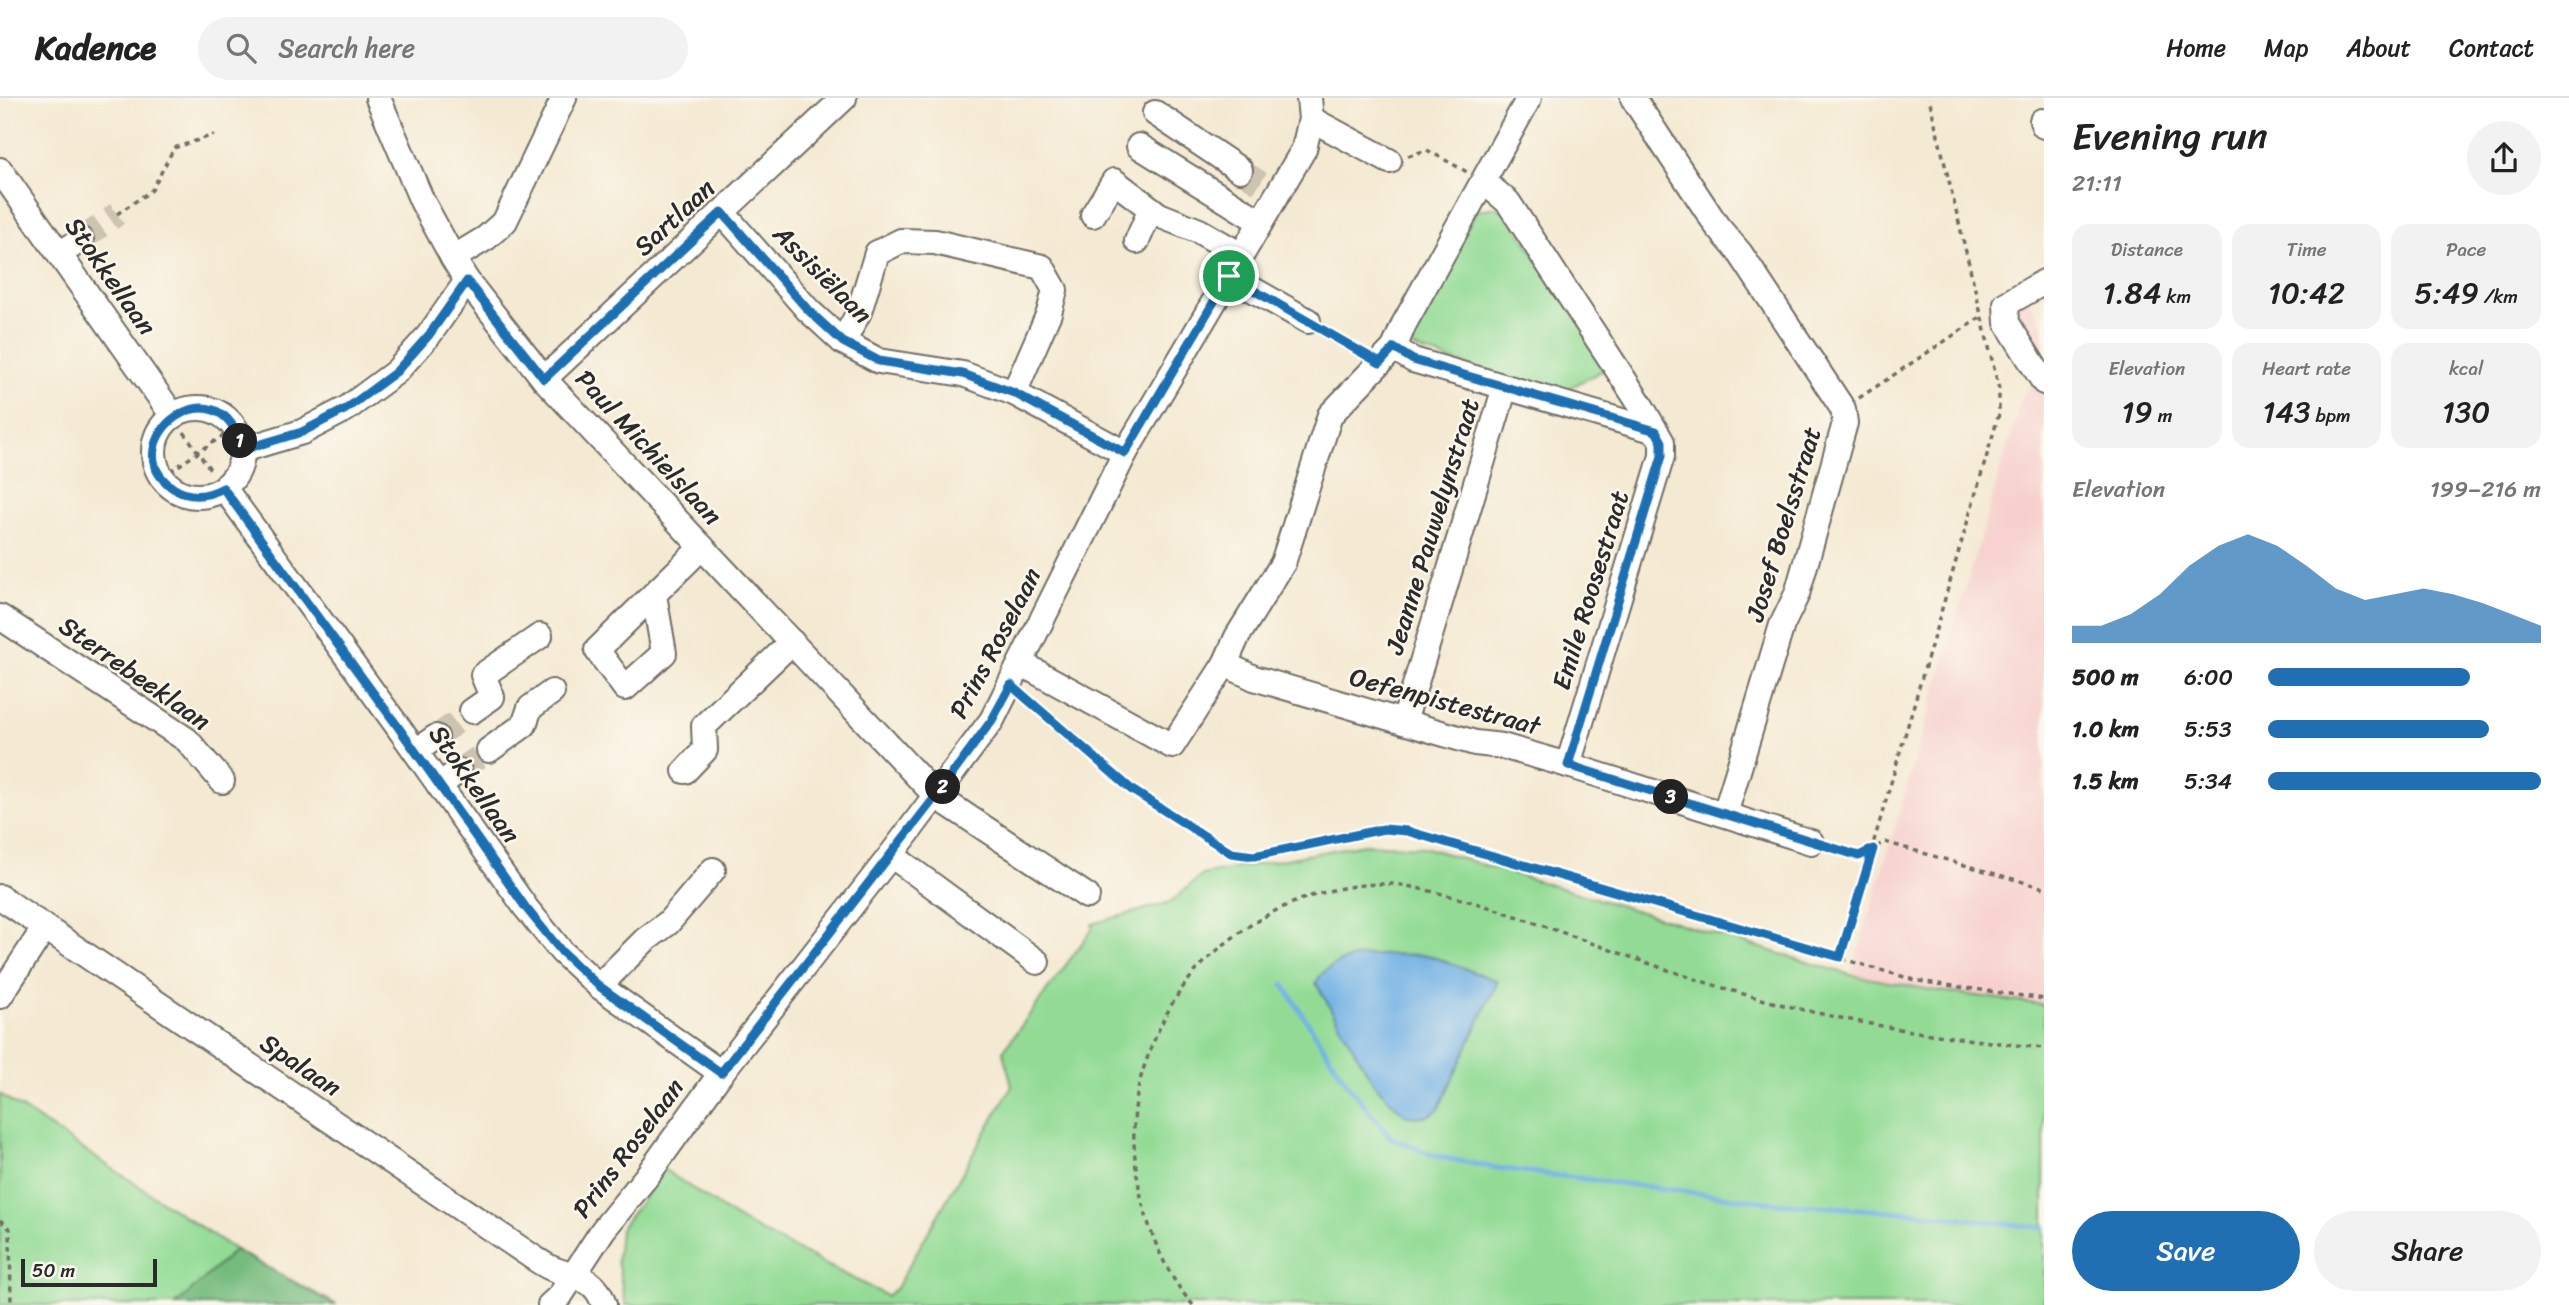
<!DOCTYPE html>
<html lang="en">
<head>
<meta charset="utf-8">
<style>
	body { margin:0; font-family:Sriracha,sans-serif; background:#f2f2f2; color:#222; height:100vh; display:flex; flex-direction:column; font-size:26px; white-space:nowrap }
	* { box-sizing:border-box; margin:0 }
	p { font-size:23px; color:#767676 }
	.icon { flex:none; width:38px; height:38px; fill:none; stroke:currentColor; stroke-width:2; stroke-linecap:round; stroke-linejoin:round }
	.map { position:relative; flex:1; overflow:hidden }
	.sheet { display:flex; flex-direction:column; background:#fff; width:525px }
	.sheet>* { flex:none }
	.scale { position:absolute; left:21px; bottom:18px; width:136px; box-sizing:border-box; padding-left:7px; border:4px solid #2b2b2b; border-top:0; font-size:19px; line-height:24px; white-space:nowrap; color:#2b2b2b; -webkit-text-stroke:5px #fbf7ec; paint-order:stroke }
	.pin { position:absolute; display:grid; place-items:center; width:60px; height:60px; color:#fff; margin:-30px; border:4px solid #fff; border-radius:50%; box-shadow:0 2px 7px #0007 }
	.km { position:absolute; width:35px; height:35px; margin:-18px; border-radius:50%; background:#222; color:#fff; font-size:19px; line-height:35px; text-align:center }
	.round { display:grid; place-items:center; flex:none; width:74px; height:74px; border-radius:37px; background:#f2f2f2 }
	.headline { display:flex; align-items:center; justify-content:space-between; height:119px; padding:0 28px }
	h1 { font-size:38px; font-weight:600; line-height:52px }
	.metrics { display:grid; grid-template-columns:repeat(3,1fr); gap:10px; height:119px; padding:7px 28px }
	.metrics div { display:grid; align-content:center; border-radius:18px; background:#f2f2f2; text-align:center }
	.metrics b { font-size:30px; font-weight:600 }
	.metrics small { font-size:19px; font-weight:400 }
	.metrics p { font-size:19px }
	.chart { height:196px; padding:14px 28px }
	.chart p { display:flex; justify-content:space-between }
	.chart svg { width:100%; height:126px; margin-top:7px; fill:#1f6fb2; opacity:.7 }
	.cta { display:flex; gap:14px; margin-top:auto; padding:14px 28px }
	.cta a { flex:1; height:80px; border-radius:42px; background:#1f6fb2; color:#fff; font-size:28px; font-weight:600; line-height:80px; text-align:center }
	.cta a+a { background:#f2f2f2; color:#222 }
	ul { padding:0 28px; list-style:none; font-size:23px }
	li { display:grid; grid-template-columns:112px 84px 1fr; align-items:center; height:52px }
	li i { height:18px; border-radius:9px; background:#1f6fb2 }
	header { display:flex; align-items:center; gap:42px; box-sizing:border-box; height:98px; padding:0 35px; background:#fff; border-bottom:2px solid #e0e0e0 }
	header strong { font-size:33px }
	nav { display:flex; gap:38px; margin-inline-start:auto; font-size:24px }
	.search { width:490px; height:63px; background:#f2f2f2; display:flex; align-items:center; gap:18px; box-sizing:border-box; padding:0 24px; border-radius:38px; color:#767676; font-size:26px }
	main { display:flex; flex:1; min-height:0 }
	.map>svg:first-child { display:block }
	.built { fill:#f7d0cd }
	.green { fill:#93db95; stroke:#5f8360; stroke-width:2 }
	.forest { fill:#76bb7e; stroke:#507354; stroke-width:2 }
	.water { fill:#72b1e5; stroke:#4e6e88; stroke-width:2 }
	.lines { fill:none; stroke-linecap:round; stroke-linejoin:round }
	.stream { stroke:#72b1e5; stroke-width:5 }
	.minor-tunnel { stroke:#ccc3b1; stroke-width:24; stroke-dasharray:24 12; stroke-linecap:butt }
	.minor-casing { stroke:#716e65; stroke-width:28 }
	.path { stroke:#716e65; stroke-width:3.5; stroke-dasharray:5 5; stroke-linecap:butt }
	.minor { stroke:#fff; stroke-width:24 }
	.route-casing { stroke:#fff; stroke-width:14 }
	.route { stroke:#1f6fb2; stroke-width:9 }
	.labels { text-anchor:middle; stroke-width:5; stroke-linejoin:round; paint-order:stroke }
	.street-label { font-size:26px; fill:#2b2b2b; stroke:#fbf7ec }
</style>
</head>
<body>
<header>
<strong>Kadence</strong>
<div class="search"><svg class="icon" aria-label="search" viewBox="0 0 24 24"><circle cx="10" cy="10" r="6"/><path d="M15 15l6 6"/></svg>Search here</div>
<nav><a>Home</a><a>Map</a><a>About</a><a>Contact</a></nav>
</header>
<main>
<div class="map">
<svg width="2044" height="1207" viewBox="0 0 2044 1207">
	<rect width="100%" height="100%" fill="#fbf7ec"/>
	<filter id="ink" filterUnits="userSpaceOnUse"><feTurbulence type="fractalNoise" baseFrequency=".0143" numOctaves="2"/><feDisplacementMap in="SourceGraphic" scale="14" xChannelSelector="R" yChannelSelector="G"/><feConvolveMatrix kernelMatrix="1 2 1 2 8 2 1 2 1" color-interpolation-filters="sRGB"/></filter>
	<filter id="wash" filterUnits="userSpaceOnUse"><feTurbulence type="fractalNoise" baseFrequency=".00686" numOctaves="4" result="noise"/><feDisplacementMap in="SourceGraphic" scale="28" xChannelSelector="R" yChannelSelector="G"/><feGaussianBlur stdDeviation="1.57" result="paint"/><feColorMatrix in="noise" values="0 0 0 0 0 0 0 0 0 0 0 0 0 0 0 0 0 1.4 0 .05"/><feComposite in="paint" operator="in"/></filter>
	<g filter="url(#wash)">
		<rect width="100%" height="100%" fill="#f4e9d2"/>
		<!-- built -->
		<polygon class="built" points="2020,188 2044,229 2044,907 1931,892 1851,877 2022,299 2035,282 1992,208"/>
		<!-- green -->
		<g class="green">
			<polygon points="1495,109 1505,112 1609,269 1555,298 1414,250 1410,241 1476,113"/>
			<polygon points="1364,746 1424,749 1851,877 1931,892 2044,907 2044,1207 626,1207 617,1163 620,1131 665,1072 741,1123 887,1198 896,1190 1012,988 1003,953 1093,830 1092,826 1171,804 1202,777"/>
			<polygon points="0,996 235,1152 176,1207 0,1207"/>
		</g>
		<!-- forest -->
		<polygon class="forest" points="235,1152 337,1207 176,1207"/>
		<!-- water -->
		<path class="water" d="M1428,857l70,26 -60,129 -13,7 -19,-1 -32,-32 -58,-101c16,-35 79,-28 112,-28z"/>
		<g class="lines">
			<!-- stream -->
			<polyline class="stream" points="1283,886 1348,987 1391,1040 1435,1058 1490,1069 1776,1105 1917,1115 2044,1130"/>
		</g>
	</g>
	<g filter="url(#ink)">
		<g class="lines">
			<!-- minor-tunnel -->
			<g class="minor-tunnel">
				<polyline points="1240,72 1260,85"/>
				<polyline points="81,142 117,116"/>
				<polyline points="436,639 472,613"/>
				<polyline points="459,673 489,652"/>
			</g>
			<!-- minor casing -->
			<g class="minor-casing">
				<g id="minor">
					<polyline points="378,0 422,103 453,160 467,183 544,281 936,698 1087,798"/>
					<polyline points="1633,0 1717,128 1740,155 1843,311 1845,325 1797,496 1782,527 1725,716"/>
					<polyline points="1155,15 1240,72"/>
					<polyline points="1311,21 1389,63"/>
					<polyline points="2042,23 2044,28"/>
					<polyline points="1139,48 1261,124"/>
					<polyline points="0,72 173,318"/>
					<polyline points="1484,84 1508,104 1640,306 1662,344 1662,358 1568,667"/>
					<polyline points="722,114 808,212 843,244 879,263 963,276 1014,295 1125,355"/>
					<polyline points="1093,117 1114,83 1159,117 1199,133 1241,157"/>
					<polyline points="1137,143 1151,111"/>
					<polyline points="59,156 81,142"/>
					<polyline points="453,160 486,140 505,123 564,0"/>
					<polyline points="1229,178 1308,223"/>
					<polyline points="2044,184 2006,206 2007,225 2044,284"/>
					<polyline points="843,244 859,214 877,155 901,143 935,144 1042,169 1055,192 1049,215 1014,295"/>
					<polyline points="1394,250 1413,262 1656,333"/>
					<polyline points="544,281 844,0"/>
					<circle cx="198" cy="354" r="44"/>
					<polyline points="242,352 302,334 346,311 396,274 429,237 467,183"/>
					<polyline points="224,390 396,626 526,810 562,854 599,888 721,975"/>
					<polyline points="654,497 664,555 625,590 597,552 702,449"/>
					<polyline points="0,519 187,642 222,683"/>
					<polyline points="1022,566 1172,648 1225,566 1237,539 1283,465 1330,317 1394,250 1404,226 1529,0"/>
					<polyline points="1225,566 1254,580 1475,645 1502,648 1568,667 1811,744"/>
					<polyline points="472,613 492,599 483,577 540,538"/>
					<polyline points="1404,624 1505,289"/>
					<polyline points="489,652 524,627 530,610 552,594"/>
					<polyline points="416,653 436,639"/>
					<polyline points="685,673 705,652 704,628 792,544"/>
					<polyline points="439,687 459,673"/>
					<polyline points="891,757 1037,864"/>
					<path d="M0,799l531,359c6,4 13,9 20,12 22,10 45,8 53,37"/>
					<polyline points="599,888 645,842 668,825 713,772"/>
					<polyline points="0,898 45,829"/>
					<polyline points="550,1207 560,1198 603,1132 647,1078 721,975 891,757 992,622 1125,355 1304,51 1311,21 1309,0"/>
				</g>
			</g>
			<!-- path -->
			<g class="path">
				<polyline points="1408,58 1427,52 1467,74"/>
				<polyline points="117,116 152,92 174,50 214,37"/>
				<polyline points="1324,233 1363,255"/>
				<polyline points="1859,300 1981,219"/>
				<polyline points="184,334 212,374"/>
				<polyline points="162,379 234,330"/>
				<polyline points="1026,600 1132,692 1231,755 1254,758 1383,731 1407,733 1918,883 2044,901"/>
				<polyline points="1830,749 1859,758 1885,744 2044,790"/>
				<polyline points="1840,859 1999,316 1999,291 1929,0"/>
				<polyline points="0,1122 10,1131 11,1207"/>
				<path d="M1193,1207c-51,-57 -74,-166 -49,-238 22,-62 44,-98 98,-136 42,-30 95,-48 148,-47 10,0 21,3 31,5 37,8 73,19 109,32 65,23 131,48 197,68 104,32 209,48 317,59"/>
			</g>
			<!-- minor -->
			<use href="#minor" class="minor"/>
		</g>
	</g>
	<g class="lines" filter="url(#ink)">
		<!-- route casing -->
		<g class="route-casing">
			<path id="route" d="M722,114l86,98 35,32 36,19 84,13 51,19 111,60 104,-177 151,87 14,-15 19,12 243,71 6,11v14l-94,309 291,91 14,-7 -33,108 -433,-126 -23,-2 -130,27 -23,-3 -99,-63 -121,-105 -19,35 -56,76 -215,277 -122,-87 -37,-34 -36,-44 -130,-184 -173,-236c-17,9 -33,11 -50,0 -64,-45 48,-132 69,-38l60,-18 44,-23 50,-37 33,-37 38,-54 77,98z"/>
		</g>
		<!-- route -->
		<use href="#route" class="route"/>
	</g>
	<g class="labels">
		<!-- street labels -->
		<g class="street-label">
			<text transform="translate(674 119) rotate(-43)" y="9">Sartlaan</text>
			<text transform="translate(823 176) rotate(45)" y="9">Assisiëlaan</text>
			<text transform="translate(111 178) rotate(55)" y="9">Stokkellaan</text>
			<text transform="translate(649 349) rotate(47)" y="9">Paul Michielslaan</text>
			<text transform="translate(1783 426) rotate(-73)" y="9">Josef Boelsstraat</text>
			<text transform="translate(1432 428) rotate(-73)" y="9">Jeanne Pauwelynstraat</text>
			<text transform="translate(1590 492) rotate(-73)" y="9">Emile Roosestraat</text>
			<text transform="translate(995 545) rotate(-62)" y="9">Prins Roselaan</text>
			<text transform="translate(135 575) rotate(35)" y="9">Sterrebeeklaan</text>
			<text transform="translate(1445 603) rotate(15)" y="9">Oefenpistestraat</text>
			<text transform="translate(475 686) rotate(55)" y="9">Stokkellaan</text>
			<text transform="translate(301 967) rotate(34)" y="9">Spalaan</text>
			<text transform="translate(628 1050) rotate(-53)" y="9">Prins Roselaan</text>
		</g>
	</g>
</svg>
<div class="scale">50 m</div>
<div class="pin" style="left:1229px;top:178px;background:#1e9e55"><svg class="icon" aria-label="arrive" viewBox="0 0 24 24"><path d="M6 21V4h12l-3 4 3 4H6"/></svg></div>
<b class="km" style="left:240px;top:343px">1</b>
<b class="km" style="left:943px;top:689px">2</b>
<b class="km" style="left:1671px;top:699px">3</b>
</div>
<section class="sheet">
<div class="headline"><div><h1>Evening run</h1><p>21:11</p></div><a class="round"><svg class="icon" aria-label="share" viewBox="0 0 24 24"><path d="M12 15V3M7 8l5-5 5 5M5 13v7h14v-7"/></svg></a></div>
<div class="metrics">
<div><p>Distance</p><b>1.84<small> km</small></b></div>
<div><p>Time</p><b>10:42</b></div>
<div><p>Pace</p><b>5:49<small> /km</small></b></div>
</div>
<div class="metrics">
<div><p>Elevation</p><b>19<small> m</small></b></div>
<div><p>Heart rate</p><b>143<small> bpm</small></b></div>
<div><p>kcal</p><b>130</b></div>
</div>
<div class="chart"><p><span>Elevation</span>199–216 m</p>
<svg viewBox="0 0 160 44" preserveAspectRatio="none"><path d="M0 44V38L10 38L20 34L30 27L40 17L50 10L60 6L70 10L80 17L90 25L100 29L110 27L120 25L130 27L140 30L150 34L160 38V44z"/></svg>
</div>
<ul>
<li><b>500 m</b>6:00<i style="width:74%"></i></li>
<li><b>1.0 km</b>5:53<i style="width:81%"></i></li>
<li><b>1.5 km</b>5:34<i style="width:100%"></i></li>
</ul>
<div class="cta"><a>Save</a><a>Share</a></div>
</section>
</main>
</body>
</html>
